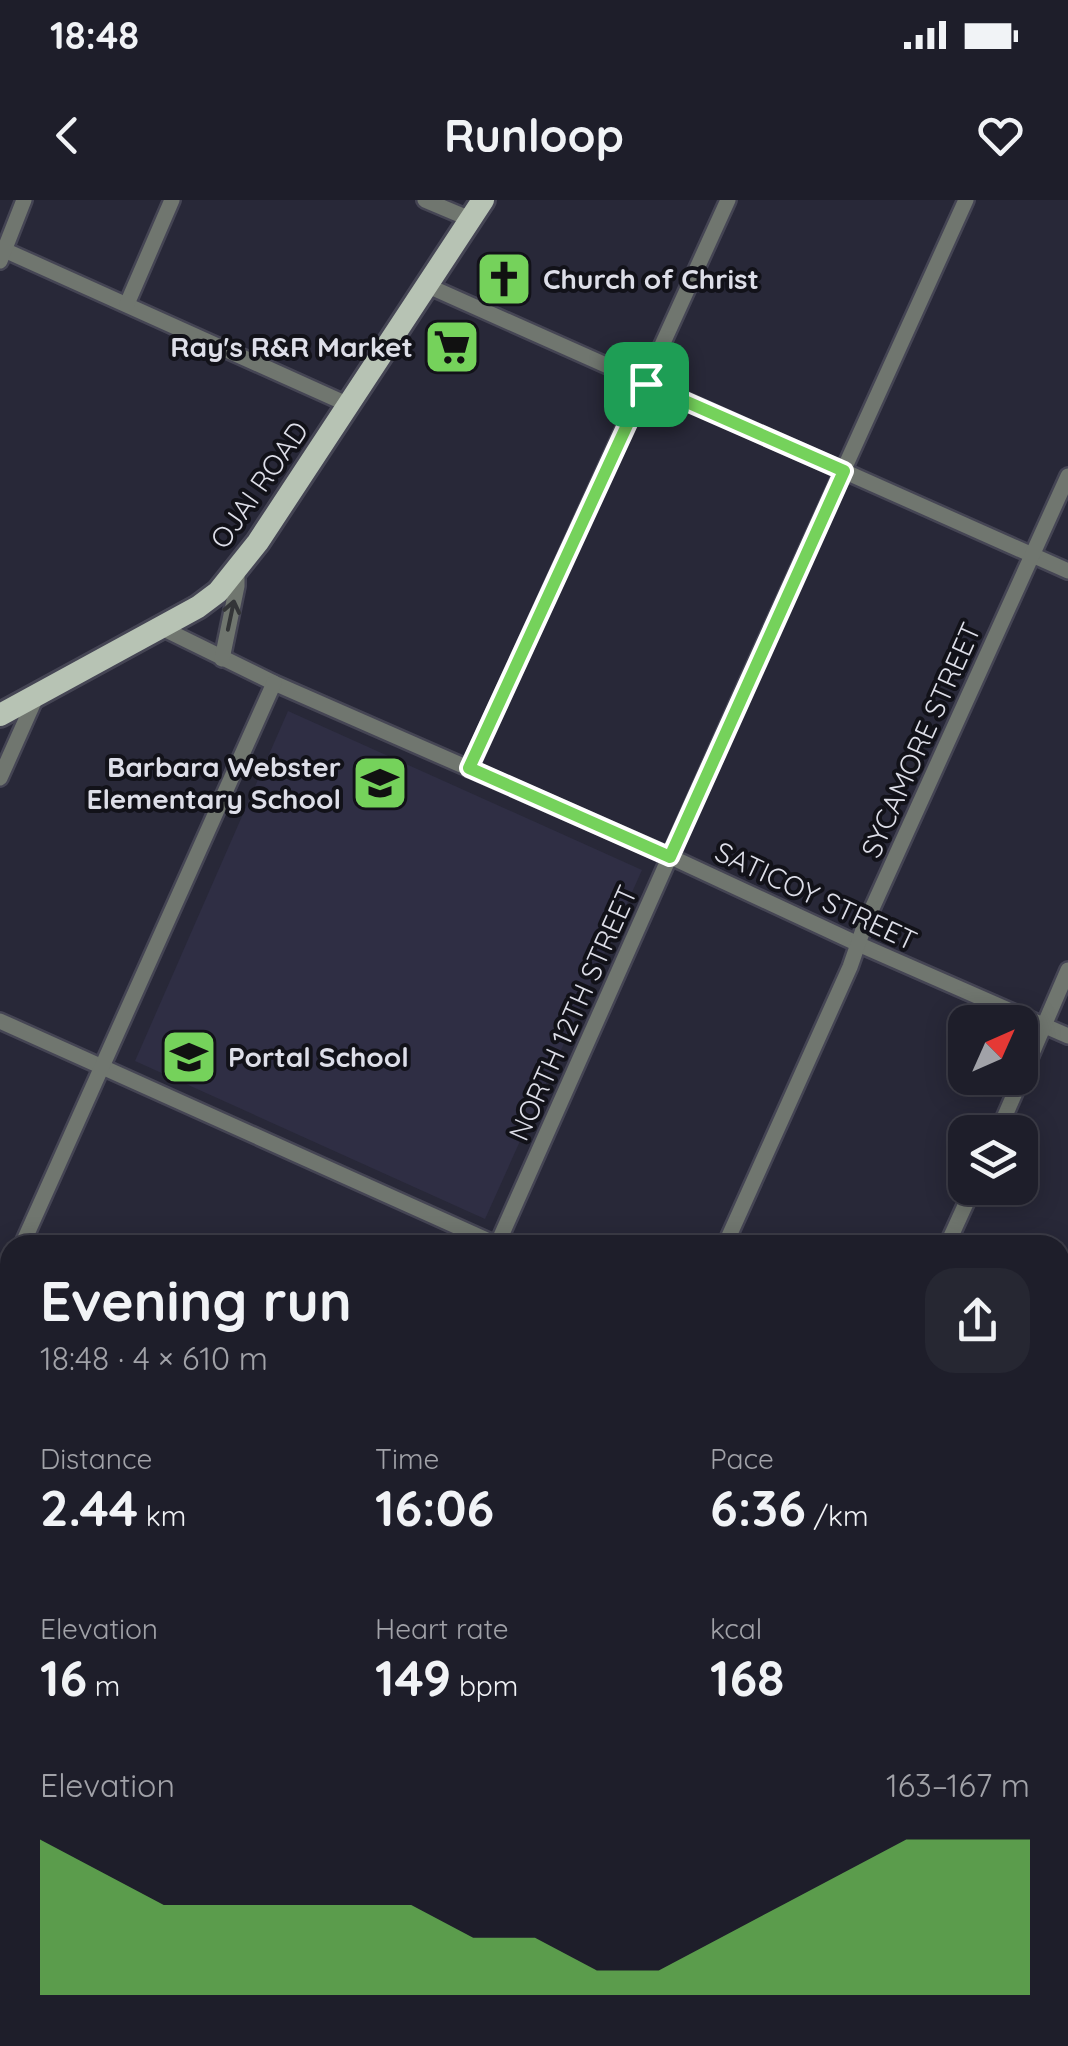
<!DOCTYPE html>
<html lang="en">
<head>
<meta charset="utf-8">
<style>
	body { margin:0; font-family:Quicksand,sans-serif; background:#262732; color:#f1f3f6; height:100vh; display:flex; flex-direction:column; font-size:38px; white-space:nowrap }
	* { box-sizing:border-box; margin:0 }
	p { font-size:32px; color:#a1a2a8 }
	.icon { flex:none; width:55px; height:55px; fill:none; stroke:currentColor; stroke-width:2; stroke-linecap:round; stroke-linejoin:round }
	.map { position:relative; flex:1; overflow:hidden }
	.details { position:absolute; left:0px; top:1035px; width:1070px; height:812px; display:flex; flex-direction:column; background:#1e1e2a; border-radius:30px 30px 0 0; box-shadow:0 5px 25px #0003,0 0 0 2px #3c3c47 }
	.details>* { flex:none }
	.needle { width:65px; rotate:45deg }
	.buttons { position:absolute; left:948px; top:805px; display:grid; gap:20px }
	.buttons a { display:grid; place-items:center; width:90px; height:90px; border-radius:20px; background:#1e1e2a; box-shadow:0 5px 25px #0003,0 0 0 2px #3c3c47; font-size:50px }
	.pin { position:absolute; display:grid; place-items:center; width:85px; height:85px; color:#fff; margin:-42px; border-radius:20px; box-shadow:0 5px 15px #0006 }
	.round { display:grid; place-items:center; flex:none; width:105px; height:105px; border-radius:30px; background:#262732 }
	.head { display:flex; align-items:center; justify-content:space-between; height:170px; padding:0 40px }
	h1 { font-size:55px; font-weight:700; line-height:75px }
	.metrics { display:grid; grid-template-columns:repeat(3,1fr); gap:15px; height:170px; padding:10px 40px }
	.metrics div { display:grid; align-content:center }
	.metrics b { font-size:50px; font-weight:700 }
	.metrics small { font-size:28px; font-weight:400 }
	.metrics p { font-size:28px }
	.chart { height:280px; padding:20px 40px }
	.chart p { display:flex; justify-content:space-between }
	.chart svg { width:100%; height:180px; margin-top:10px; fill:#75d25b; opacity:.7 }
	.status { display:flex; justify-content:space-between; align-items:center; height:70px; padding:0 50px; background:#1e1e2a; direction:ltr }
	.status svg { height:28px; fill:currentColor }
	header { display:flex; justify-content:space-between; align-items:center; height:130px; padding:0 40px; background:#1e1e2a; font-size:45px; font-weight:700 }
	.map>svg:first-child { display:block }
	.built { fill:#2f2e44 }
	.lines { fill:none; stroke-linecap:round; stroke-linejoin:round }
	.minor-casing { stroke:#454554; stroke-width:20 }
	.tertiary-casing { stroke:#454554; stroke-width:22 }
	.primary-casing { stroke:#454554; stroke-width:28 }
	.minor { stroke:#70766f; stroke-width:15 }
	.tertiary { stroke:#70766f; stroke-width:18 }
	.primary { stroke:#b7c3b4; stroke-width:22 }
	.rail-casing { stroke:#b6b7c2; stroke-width:8 }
	.rail { stroke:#121219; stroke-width:4; stroke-dasharray:11; stroke-linecap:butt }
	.oneway { stroke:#333537 }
	.route-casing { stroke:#fff; stroke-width:20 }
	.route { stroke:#75d25b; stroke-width:12 }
	.labels { text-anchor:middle; stroke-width:8; stroke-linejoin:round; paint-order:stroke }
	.poi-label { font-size:28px; font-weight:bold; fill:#dddee8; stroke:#121219; text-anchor:start }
	.street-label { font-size:28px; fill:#dddee8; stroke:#121219 }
</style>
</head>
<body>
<div class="status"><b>18:48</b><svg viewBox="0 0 49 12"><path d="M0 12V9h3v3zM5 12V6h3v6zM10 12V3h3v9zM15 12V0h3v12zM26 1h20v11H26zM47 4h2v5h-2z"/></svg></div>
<header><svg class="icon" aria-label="back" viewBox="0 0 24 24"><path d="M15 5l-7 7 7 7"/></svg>Runloop<svg class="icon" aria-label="heart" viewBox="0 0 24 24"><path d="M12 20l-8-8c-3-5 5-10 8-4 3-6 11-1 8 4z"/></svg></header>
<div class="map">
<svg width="1068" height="1846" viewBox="0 0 1068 1846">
	<rect width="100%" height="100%" fill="#282838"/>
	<!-- built -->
	<polygon class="built" points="288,511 642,670 485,1019 135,861"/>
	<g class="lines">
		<!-- minor casing -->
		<g class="minor-casing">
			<g id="minor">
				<polyline points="425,0 470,19"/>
				<polyline points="0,48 349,205"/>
				<polyline points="0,61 24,0"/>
				<polyline points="426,85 1068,371"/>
				<polyline points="127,104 172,0"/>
				<polyline points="162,428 274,483 671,657 858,744 1068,836"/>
				<polyline points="222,459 237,386 237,370"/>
				<polyline points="469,569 728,0"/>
				<polyline points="0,578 37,495"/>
				<polyline points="0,821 498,1045"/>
				<polyline points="998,932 1068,770"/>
				<polyline points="22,1045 274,483"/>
				<polyline points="497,1045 746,485 966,0"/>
				<polyline points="725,1045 850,767 865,724 1068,276"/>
				<polyline points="947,1045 973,988"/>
				<polyline points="0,1093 10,1071"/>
				<polyline points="1064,1300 1068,1291"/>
				<polyline points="0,1301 10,1306"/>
				<polyline points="0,1389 10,1367"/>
				<polyline points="0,1616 10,1593"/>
				<polyline points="794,1838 814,1846"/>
				<polyline points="138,1846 142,1838"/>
				<polyline points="588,1846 592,1838"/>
			</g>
		</g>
		<!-- tertiary casing -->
		<g class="tertiary-casing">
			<g id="tertiary">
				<polyline points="0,1758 10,1763"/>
				<polyline points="188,1838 211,1846"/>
			</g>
		</g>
		<!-- primary casing -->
		<g class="primary-casing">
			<polyline id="primary" points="0,515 198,407 218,392 258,342 483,0"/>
		</g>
		<!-- minor -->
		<use href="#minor" class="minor"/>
		<!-- tertiary -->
		<use href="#tertiary" class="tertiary"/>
		<!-- primary -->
		<use href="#primary" class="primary"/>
		<!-- rail casing -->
		<g class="rail-casing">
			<g id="rail">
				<polyline points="0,1211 10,1215"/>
				<polyline points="1060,1681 1068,1685"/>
			</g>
		</g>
		<!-- rail -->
		<use href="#rail" class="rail"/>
	</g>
	<!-- one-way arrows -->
	<defs><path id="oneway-shaft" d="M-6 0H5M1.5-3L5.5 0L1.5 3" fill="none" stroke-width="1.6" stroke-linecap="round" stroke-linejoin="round" transform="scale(2.5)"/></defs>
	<use class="oneway" href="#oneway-shaft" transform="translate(231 415) rotate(-78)"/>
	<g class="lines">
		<!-- route casing -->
		<g class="route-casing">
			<polygon id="route" points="646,184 844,271 670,657 469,568"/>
		</g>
		<!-- route -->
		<use href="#route" class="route"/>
	</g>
	<!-- icons -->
	<defs>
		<g id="church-square" transform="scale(2.875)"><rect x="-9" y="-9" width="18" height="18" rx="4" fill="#75d25b" stroke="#121219"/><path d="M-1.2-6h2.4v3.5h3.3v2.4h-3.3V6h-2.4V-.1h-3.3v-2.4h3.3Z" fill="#111"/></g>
		<g id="supermarket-square" transform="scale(2.875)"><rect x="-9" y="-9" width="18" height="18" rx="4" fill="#75d25b" stroke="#121219"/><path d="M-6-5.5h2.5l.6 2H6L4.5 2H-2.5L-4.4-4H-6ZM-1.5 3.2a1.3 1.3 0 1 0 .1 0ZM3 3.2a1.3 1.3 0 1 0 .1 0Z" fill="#111"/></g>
		<g id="school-square" transform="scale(2.875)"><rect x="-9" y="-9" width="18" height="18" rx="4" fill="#75d25b" stroke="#121219"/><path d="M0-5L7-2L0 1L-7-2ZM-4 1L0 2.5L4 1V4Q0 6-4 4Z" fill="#111"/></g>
	</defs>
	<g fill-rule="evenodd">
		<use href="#church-square" x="504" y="79"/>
		<use href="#supermarket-square" x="452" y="147"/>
		<use href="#school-square" x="380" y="583"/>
		<use href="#school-square" x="189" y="857"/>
	</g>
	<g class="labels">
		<!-- poi labels -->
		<g class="poi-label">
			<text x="543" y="89">Church of Christ</text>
			<text x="413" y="157" text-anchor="end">Ray's R&amp;R Market</text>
			<text x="341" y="577" text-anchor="end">Barbara Webster<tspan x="341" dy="32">Elementary School</tspan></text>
			<text x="228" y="867">Portal School</text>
		</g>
		<!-- street labels -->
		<g class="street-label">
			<text transform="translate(259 285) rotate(-55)" y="10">OJAI ROAD</text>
			<text transform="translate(921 540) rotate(-66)" y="10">SYCAMORE STREET</text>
			<text transform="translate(816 696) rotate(25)" y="10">SATICOY STREET</text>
			<text transform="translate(573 813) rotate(-66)" y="10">NORTH 12TH STREET</text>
		</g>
	</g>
</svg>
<div class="buttons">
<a><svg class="needle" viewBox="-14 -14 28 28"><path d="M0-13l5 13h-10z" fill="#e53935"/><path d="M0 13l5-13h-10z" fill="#a1a2a8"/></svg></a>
<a><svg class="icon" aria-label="layers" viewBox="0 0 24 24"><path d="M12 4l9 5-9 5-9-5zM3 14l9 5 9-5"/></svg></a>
</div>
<div class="pin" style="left:646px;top:184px;background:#1e9e55"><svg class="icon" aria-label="arrive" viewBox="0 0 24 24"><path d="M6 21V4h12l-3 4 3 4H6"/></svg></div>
<section class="details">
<div class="head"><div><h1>Evening run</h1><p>18:48 · 4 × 610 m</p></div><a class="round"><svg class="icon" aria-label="share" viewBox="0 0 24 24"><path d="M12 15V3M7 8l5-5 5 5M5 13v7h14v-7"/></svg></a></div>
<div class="metrics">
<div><p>Distance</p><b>2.44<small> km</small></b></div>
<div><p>Time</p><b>16:06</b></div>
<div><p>Pace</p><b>6:36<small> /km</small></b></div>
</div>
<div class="metrics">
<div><p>Elevation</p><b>16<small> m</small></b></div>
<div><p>Heart rate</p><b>149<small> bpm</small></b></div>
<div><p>kcal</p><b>168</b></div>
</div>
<div class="chart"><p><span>Elevation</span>163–167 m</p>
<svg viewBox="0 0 160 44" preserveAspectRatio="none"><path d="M0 44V6L10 14L20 22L30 22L40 22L50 22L60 22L70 30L80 30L90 38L100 38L110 30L120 22L130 14L140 6L150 6L160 6V44z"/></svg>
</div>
</section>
</div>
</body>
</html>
